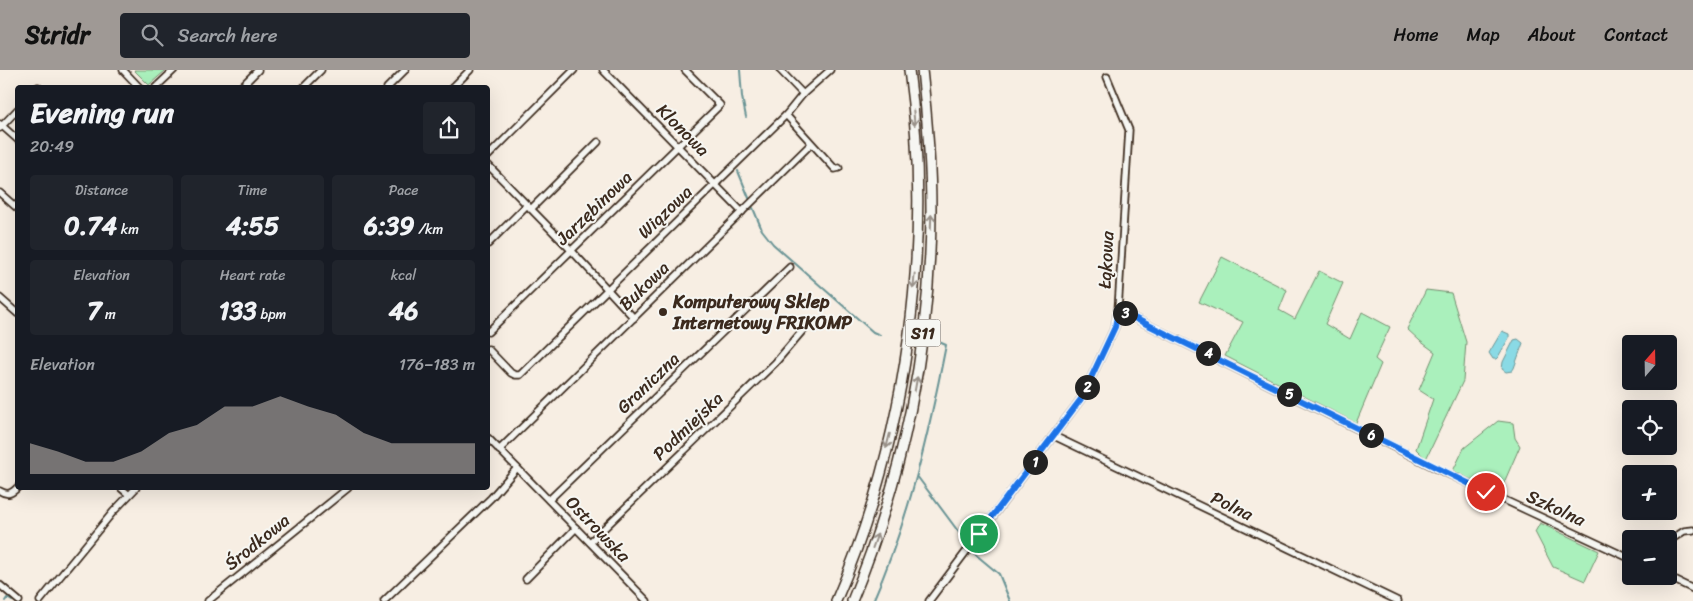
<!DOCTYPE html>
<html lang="en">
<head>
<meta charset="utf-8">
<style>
	body { margin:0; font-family:Sriracha,sans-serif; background:#20242c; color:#f1f3f6; height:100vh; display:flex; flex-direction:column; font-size:19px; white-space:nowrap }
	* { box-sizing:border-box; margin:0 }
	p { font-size:16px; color:#9ea1a6 }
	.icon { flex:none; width:28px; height:28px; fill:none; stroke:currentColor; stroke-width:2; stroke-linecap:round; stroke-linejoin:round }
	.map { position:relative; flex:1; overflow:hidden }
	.side { position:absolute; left:15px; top:15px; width:475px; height:405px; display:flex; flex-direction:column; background:#171b24; border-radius:5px; box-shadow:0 5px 20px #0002 }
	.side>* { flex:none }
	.needle { width:32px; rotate:20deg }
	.buttons { position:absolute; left:1622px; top:265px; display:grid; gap:10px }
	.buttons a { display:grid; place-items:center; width:55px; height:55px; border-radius:5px; background:#171b24; box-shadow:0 5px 20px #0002; font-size:25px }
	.pin { position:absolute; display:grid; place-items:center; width:42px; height:42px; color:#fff; margin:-21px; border:2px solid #fff; border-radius:50%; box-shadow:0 1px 5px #0007 }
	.km { position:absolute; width:25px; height:25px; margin:-12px; border-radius:50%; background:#222; color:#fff; font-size:14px; line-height:25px; text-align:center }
	.round { display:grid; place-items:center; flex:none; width:52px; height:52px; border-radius:5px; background:#20242c }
	.head { display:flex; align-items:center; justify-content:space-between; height:85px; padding:0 15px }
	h1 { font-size:28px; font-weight:700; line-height:38px }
	.metrics { display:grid; grid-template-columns:repeat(3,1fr); gap:8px; height:85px; padding:5px 15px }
	.metrics div { display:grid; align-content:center; border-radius:5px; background:#20242c; text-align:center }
	.metrics b { font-size:25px; font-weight:700 }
	.metrics small { font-size:14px; font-weight:400 }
	.metrics p { font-size:14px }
	.chart { height:140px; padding:10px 15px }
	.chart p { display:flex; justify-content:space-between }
	.chart svg { width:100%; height:90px; margin-top:5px; fill:#9f9995; opacity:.7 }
	header { display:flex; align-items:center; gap:30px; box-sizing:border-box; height:70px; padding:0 25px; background:#9f9995; color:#111 }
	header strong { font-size:24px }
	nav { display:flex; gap:28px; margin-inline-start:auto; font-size:18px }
	.search { width:350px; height:45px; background:#20242c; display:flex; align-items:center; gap:12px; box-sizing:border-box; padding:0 18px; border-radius:5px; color:#9ea1a6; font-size:19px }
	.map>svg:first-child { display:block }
	.green { fill:#aaf0bc; stroke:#728d6d }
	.water { fill:#8adae5; stroke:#6a9495 }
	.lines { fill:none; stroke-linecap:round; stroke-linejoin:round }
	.stream { stroke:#6a9495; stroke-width:2 }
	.minor-casing { stroke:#3b2a1e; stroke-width:9 }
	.highway-casing { stroke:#3b2a1e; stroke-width:12 }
	.minor { stroke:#f6f6f2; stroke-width:5.5 }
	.highway { stroke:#f6f6f2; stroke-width:9 }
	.oneway { stroke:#989088 }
	.route-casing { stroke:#fff; stroke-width:10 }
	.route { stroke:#1a73e8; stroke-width:6 }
	.poi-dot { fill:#3b2a1e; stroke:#f6f6f2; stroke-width:2 }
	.labels { text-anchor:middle; stroke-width:4; stroke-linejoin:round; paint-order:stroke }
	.shield { fill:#f6f6f2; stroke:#73675e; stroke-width:1 }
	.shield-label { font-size:16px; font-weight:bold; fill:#3b2a1e }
	.street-label { font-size:18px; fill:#3b2a1e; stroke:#f6f6f2 }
	.poi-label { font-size:18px; font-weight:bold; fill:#3b2a1e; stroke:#f6f6f2; text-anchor:start }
</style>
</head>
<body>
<header>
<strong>Stridr</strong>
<div class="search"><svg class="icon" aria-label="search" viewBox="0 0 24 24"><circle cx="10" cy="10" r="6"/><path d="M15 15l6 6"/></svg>Search here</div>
<nav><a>Home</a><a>Map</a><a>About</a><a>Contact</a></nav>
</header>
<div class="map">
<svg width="1693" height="531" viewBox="0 0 1693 531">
	<rect width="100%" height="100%" fill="#f7eee3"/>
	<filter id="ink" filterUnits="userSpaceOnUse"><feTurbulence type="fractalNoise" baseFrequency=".02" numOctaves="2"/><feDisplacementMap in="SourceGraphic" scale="10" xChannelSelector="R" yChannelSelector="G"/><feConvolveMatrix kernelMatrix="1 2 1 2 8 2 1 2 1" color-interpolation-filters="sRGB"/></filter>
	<g filter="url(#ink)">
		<!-- green -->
		<g class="green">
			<polygon points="134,0 166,0 149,15"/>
			<polygon points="1222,187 1287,220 1279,240 1295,249 1319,201 1343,213 1325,254 1350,269 1362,242 1390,257 1375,289 1381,294 1356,353 1225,286 1243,252 1199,232"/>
			<polygon points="1426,220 1451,223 1466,272 1463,311 1426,389 1416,379 1433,329 1419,320 1435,282 1420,271 1407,259"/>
			<polygon points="1498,351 1513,353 1515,368 1520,376 1499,424 1453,401 1464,378"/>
			<polygon points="1540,453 1599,481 1585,511 1553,497 1535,462"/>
		</g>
		<!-- water -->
		<g class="water">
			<polygon points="1502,261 1509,264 1509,268 1498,287 1496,289 1493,289 1489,283"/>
			<polygon points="1518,269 1523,273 1514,298 1512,301 1506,302 1502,299 1503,292 1514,270"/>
		</g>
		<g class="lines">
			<!-- stream -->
			<g class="stream">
				<polyline points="740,0 742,27 746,47"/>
				<polyline points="738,101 749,128"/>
				<polyline points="753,138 762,160 773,174 873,262 880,265"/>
				<polyline points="917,406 975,484 999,504 1010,531"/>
				<polyline points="5,531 7,528 12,531"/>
				<path d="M873,531c36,-81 56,-169 73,-256l-7,-3h-9"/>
			</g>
			<!-- minor casing -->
			<g class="minor-casing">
				<g id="minor">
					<polyline points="123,0 140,18"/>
					<polyline points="603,0 742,142"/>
					<polyline points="780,0 803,24"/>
					<polyline points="37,18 38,17"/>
					<polyline points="155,18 174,0"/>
					<polyline points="240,18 258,0"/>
					<polyline points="303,18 321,0"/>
					<polyline points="387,18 405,0"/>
					<polyline points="452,18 470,0"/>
					<polyline points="786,45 835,99 839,98"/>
					<polyline points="0,54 18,70"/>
					<polyline points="0,58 18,39"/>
					<polyline points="488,86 574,0"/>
					<polyline points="488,95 571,180 634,248"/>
					<polyline points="0,123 18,139"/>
					<polyline points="531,139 598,72"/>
					<polyline points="488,174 527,135"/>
					<polyline points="0,228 18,244"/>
					<polyline points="1118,240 1440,400 1631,489"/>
					<polyline points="488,262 720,35 685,0"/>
					<polyline points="488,279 511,303 515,305 520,305 786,45 803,24 830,0"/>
					<polyline points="1054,366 1398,531"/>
					<polyline points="488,368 647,531"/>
					<polyline points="499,380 811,74"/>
					<polyline points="121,418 128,424"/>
					<path d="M0,421c8,5 12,2 18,-4"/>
					<polyline points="549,430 790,197"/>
					<polyline points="1669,471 1684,461 1693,460"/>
					<polyline points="590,472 775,293 804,259"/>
					<polyline points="1666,506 1693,519"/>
					<polyline points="526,509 576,458"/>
					<polyline points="0,515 19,531"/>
					<polyline points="40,531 113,442 136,418"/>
					<polyline points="208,531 348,418"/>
					<polyline points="384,531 491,428 517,398"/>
					<polyline points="929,531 1081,329 1115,257 1118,240 1129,60 1107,7"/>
				</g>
			</g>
			<!-- highway casing -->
			<g class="highway-casing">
				<g id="highway">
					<path d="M836,531c71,-164 97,-354 73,-531"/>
					<path d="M852,531c51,-123 79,-258 79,-391 0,-47 -4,-94 -9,-140"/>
				</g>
			</g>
			<!-- minor -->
			<use href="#minor" class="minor"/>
			<!-- highway -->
			<use href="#highway" class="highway"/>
		</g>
		<!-- one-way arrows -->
		<defs><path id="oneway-shaft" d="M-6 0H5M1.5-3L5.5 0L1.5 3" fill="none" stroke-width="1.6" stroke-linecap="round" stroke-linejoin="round" transform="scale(1.25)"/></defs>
		<g class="oneway">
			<use href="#oneway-shaft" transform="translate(914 48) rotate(85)"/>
			<use href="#oneway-shaft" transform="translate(931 152) rotate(-88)"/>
			<use href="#oneway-shaft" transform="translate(914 211) rotate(95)"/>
			<use href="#oneway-shaft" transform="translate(916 314) rotate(-80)"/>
			<use href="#oneway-shaft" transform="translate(888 371) rotate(104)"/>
			<use href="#oneway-shaft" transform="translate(875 471) rotate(-70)"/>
		</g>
	</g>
	<g class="lines" filter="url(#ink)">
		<!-- route casing -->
		<g class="route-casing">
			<polyline id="route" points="979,464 1081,329 1115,257 1118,240 1486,422"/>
		</g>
		<!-- route -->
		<use href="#route" class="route"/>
	</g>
	<!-- markers -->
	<circle class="poi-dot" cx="663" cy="242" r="5"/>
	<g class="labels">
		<!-- shield labels -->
		<rect class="shield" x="905.5" y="249.5" width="35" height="27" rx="4"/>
		<g class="shield-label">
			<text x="923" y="269">S11</text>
		</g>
		<!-- street labels -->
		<g class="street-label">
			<text transform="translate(683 60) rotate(45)" y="6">Klonowa</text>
			<text transform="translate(594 138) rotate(-44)" y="6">Jarzębinowa</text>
			<text transform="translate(665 142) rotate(-44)" y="6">Wiązowa</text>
			<text transform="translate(1106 190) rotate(-87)" y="6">Łąkowa</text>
			<text transform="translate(644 216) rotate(-44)" y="6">Bukowa</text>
			<text transform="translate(648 313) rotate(-44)" y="6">Graniczna</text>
			<text transform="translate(688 356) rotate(-44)" y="6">Podmiejska</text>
			<text transform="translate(1232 436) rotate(26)" y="6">Polna</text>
			<text transform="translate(1556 438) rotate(25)" y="6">Szkolna</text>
			<text transform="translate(598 459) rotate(46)" y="6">Ostrowska</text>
			<text transform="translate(257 472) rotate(-39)" y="6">Środkowa</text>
		</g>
		<!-- poi labels -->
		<g class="poi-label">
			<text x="673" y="238">Komputerowy Sklep<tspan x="673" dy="21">Internetowy FRIKOMP</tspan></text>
		</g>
	</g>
</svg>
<div class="buttons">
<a><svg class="needle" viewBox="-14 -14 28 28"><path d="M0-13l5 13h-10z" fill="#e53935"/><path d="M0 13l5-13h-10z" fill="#9ea1a6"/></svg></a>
<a><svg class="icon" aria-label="locate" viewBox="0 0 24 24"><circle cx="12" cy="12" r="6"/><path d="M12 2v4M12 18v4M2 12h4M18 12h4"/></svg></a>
<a>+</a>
<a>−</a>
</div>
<div class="pin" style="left:979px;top:464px;background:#1e9e55"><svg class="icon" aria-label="arrive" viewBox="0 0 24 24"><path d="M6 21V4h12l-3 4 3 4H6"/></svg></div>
<div class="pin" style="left:1486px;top:422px;background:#d93025"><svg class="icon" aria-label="check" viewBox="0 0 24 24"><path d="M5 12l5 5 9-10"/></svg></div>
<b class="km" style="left:1035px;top:392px">1</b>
<b class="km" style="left:1087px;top:317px">2</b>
<b class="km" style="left:1125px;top:243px">3</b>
<b class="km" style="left:1208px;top:283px">4</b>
<b class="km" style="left:1289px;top:324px">5</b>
<b class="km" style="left:1371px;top:365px">6</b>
<section class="side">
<div class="head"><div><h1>Evening run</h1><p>20:49</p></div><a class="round"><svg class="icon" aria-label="share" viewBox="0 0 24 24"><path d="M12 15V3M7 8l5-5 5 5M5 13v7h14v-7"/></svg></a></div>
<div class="metrics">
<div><p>Distance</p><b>0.74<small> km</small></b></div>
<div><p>Time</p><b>4:55</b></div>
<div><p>Pace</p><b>6:39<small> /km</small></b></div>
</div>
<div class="metrics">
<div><p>Elevation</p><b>7<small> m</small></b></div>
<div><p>Heart rate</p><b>133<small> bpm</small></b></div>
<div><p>kcal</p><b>46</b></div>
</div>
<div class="chart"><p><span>Elevation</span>176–183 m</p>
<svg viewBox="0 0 160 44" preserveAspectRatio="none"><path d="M0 44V29L10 33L20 38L30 38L40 33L50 24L60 20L70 11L80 11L90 6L100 11L110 15L120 24L130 29L140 29L150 29L160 29V44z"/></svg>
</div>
</section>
</div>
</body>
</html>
